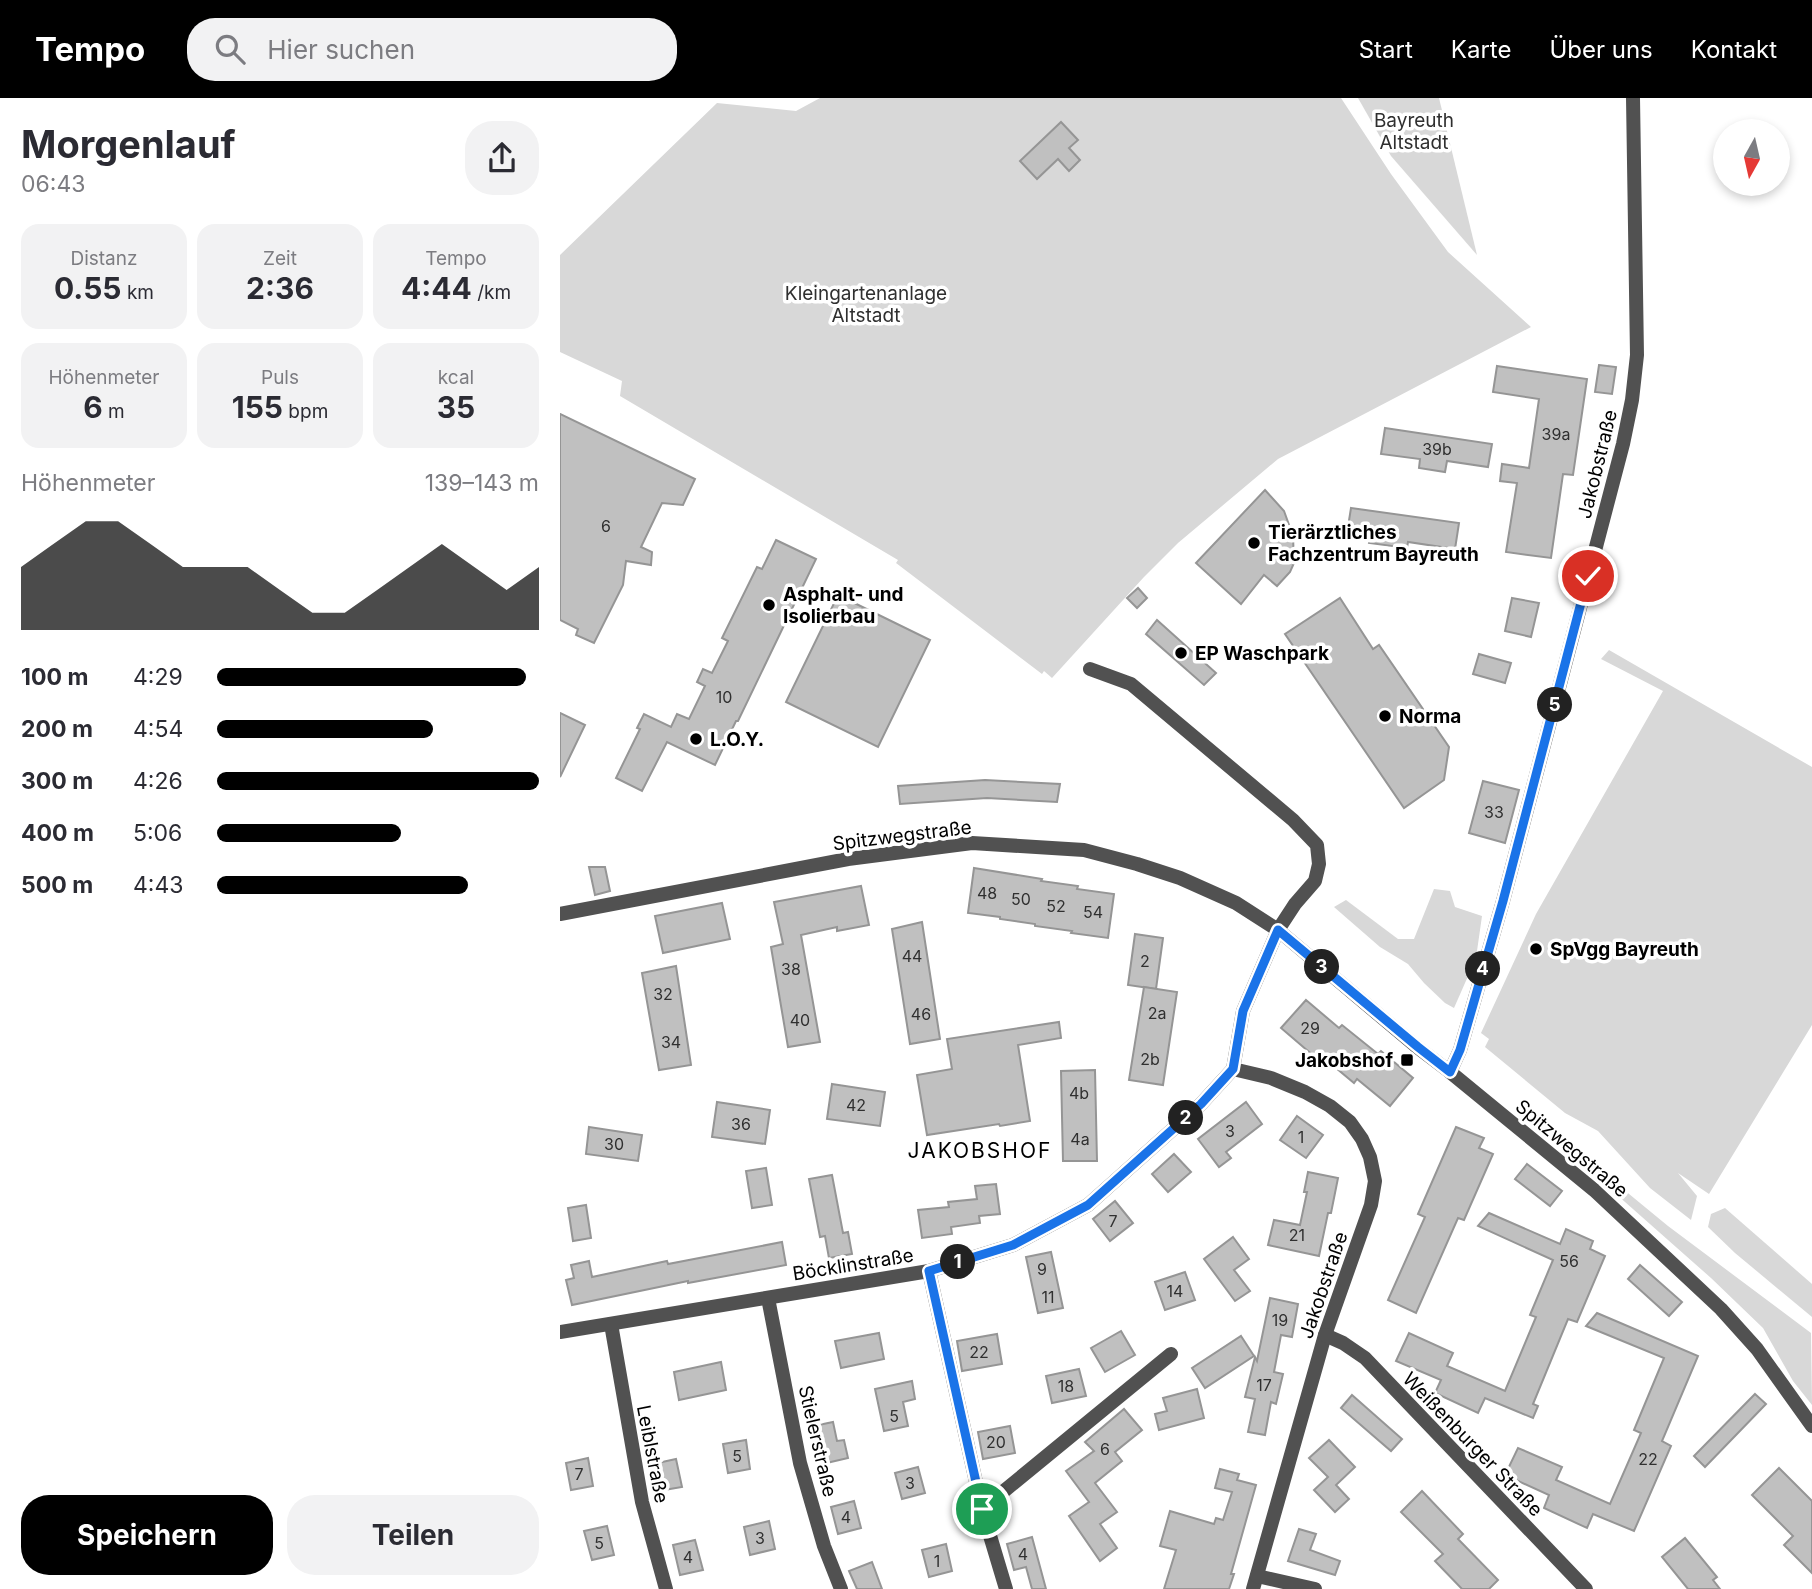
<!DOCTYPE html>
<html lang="de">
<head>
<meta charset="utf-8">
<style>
	body { margin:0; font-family:Inter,sans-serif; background:#f2f2f3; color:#2b2b33; height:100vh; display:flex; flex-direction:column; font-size:26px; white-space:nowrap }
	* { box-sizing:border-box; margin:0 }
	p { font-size:23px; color:#7c7c81 }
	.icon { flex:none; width:38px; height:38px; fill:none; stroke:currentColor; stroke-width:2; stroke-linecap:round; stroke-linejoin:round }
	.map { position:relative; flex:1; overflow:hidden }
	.panel { display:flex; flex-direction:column; background:#fff; width:560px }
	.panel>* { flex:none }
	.needle { width:46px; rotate:188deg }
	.controls { position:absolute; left:1153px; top:21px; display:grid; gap:14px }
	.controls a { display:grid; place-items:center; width:77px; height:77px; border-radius:50%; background:#fff; box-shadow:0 4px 10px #0003; font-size:35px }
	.pin { position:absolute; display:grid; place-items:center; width:60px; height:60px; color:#fff; margin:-30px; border:4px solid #fff; border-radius:50%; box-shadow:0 2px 7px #0007 }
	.km { position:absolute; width:35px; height:35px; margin:-18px; border-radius:50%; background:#222; color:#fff; font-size:19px; line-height:35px; text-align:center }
	.round { display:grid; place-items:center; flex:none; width:74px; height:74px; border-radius:28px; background:#f2f2f3 }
	.summary { display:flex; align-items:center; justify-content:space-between; height:119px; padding:0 21px }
	h1 { font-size:38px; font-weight:700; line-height:52px }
	.stats { display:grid; grid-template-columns:repeat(3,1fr); gap:10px; height:119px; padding:7px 21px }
	.stats div { display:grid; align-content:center; border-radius:18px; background:#f2f2f3; text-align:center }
	.stats b { font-size:30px; font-weight:700 }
	.stats small { font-size:19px; font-weight:400 }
	.stats p { font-size:19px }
	.chart { height:196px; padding:14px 21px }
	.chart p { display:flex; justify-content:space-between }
	.chart svg { width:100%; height:126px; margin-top:7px; fill:#000; opacity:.7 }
	.button { display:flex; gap:14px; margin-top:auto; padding:14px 21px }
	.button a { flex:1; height:80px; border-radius:28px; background:#000; color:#fff; font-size:28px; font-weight:700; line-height:80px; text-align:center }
	.button a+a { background:#f2f2f3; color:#2b2b33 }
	ul { padding:0 21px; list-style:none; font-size:23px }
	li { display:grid; grid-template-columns:112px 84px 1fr; align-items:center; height:52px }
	li i { height:18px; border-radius:9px; background:#000 }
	header { display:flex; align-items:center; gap:42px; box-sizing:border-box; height:98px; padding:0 35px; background:#000; color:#fff }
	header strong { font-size:33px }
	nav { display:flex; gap:38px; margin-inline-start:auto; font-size:24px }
	.search { width:490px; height:63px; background:#f2f2f3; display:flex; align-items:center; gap:18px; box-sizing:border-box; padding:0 24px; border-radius:28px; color:#7c7c81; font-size:26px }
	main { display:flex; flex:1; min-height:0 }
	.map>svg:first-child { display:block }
	.green { fill:#d8d8d8 }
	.building { fill:#c0c0c0; stroke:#959595; stroke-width:2 }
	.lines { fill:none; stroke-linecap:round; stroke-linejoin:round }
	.minor { stroke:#515151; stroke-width:14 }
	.tertiary { stroke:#515151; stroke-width:14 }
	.route-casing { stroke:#fff; stroke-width:14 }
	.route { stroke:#1a73e8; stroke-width:9 }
	.poi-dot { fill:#000; stroke:#fff; stroke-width:2.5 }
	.labels { text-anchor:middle; stroke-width:7; stroke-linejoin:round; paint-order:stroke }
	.number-label { font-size:16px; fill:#303030 }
	.park-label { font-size:19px; fill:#2f2f2f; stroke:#fff }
	.street-label { font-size:19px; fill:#000; stroke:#fff }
	.poi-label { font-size:19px; font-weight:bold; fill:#000; stroke:#fff; text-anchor:start }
	.neighbourhood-label { font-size:21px; letter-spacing:2px; fill:#000; stroke:#fff }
</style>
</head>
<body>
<header>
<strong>Tempo</strong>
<div class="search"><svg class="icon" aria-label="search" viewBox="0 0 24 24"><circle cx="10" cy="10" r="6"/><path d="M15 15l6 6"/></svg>Hier suchen</div>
<nav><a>Start</a><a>Karte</a><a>Über uns</a><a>Kontakt</a></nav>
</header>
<main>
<section class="panel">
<div class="summary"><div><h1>Morgenlauf</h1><p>06:43</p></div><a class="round"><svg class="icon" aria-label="share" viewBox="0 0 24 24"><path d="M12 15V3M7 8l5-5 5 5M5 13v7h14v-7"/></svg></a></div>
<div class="stats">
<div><p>Distanz</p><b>0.55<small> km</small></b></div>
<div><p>Zeit</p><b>2:36</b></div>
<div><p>Tempo</p><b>4:44<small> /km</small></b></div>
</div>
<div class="stats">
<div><p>Höhenmeter</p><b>6<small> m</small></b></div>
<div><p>Puls</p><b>155<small> bpm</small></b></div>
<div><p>kcal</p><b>35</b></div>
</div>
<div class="chart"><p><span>Höhenmeter</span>139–143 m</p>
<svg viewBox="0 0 160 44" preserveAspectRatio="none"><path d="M0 44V22L10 14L20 6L30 6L40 14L50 22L60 22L70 22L80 30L90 38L100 38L110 30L120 22L130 14L140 22L150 30L160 22V44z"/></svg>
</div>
<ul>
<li><b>100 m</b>4:29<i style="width:96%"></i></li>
<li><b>200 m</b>4:54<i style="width:67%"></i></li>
<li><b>300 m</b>4:26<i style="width:100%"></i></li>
<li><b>400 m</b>5:06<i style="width:57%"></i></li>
<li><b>500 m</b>4:43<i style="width:78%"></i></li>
</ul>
<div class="button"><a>Speichern</a><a>Teilen</a></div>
</section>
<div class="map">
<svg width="1252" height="1491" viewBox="0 0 1252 1491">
	<rect width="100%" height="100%" fill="#fff"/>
	<!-- green -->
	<g class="green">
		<polygon points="260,0 781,0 831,76 888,154 971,229 718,361 618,445 584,479 492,580 484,573 482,576 336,465 338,462 60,298 62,283 0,254 0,157 157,5 236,13"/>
		<polygon points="798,0 879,0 917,157 831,58"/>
		<polygon points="1049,552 1252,669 1252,927 1149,1096 1118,1075 1137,1098 1131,1122 1090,1090 1038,1033 1005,1015 925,949 929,941 921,935 976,816 1103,593 1041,561"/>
		<polygon points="874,791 890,793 895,809 922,818 916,860 894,910 885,905 864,885 848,866 820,849 774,809 786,802 838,841 854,841"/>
		<polygon points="1018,1054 1108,1128 1251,1235 1252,1307 1233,1283 1203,1230 1151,1180 1013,1058"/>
		<polygon points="1165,1110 1252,1186 1252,1219 1175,1155 1148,1129 1151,1116"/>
	</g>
	<!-- building -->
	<g class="building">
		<polygon points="501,24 518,42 509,50 520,62 509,73 498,61 477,81 460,63"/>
		<polygon points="1039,267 1056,269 1052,296 1035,294"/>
		<polygon points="937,268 1027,281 1013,377 1003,376 991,460 946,454 957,385 940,383 942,366 969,370 979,301 933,294"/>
		<polygon points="0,316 135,381 123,407 102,405 81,449 92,454 91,467 66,463 63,487 34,545 16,537 18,531 0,522"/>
		<polygon points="825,330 932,346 928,369 887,363 885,374 859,370 860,361 821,356"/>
		<polygon points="705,392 724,413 733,438 734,465 730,474 717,488 704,477 681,506 636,465"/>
		<polygon points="791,410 899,425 895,451 848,444 847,450 809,445 810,438 787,435"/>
		<polygon points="216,442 256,461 178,623 176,623 155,667 107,644 82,693 56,680 80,631 77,630 84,616 111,629 117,616 129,621 145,588 137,584 143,571 152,575 168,543 162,540 197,469 202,471"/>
		<polygon points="578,490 587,500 577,510 567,500"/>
		<polygon points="278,497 370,542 318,649 226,604"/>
		<polygon points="780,500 813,551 819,547 889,649 884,682 844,710 725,536"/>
		<polygon points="952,500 979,505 971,539 945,533"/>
		<polygon points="597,522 656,575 644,587 586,536"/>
		<polygon points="919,556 951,565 945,585 913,576"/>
		<polygon points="0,615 25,627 0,679"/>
		<polygon points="425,682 500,686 497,704 427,700 340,706 338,688"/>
		<polygon points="923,683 959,692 945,745 909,735"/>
		<polygon points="29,769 45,769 50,793 35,797"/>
		<polygon points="414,770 482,781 481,783 518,788 517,791 554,796 548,840 511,835 512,833 475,828 475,826 440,821 440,819 408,815"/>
		<polygon points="301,788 309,827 277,833 277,829 241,837 260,944 228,949 211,849 223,846 214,804"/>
		<polygon points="162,805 170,841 103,855 95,818"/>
		<polygon points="362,824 380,941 350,946 332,831"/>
		<polygon points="575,836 603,840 596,891 568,887"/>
		<polygon points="116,868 131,967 99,972 82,875"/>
		<polygon points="584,889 617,894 603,987 569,982"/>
		<polygon points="746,902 779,930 782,927 818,956 821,953 853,980 830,1008 797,981 794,985 758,955 755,959 721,930"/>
		<polygon points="499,924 501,940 458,947 470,1023 440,1028 439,1026 367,1037 357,977 392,971 387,941"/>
		<polygon points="535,972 537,1063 503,1063 501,973"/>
		<polygon points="272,986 325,994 320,1028 267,1021"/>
		<polygon points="157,1004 210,1012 205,1046 152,1039"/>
		<polygon points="686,1004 702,1026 666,1054 671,1060 659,1069 638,1041"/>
		<polygon points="737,1018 763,1037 746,1060 720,1042"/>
		<polygon points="29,1029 82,1037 78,1063 26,1056"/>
		<polygon points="896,1029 924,1040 919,1050 933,1056 904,1122 898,1120 856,1215 828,1202 865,1119 858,1116"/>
		<polygon points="614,1056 631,1074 608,1094 592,1076"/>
		<polygon points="967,1066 1002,1093 990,1108 955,1081"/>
		<polygon points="206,1070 212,1107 192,1110 186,1073"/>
		<polygon points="748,1074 778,1080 771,1115 768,1115 759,1158 708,1147 714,1122 740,1127 747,1094 744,1094"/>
		<polygon points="272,1077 283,1135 288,1134 292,1156 269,1160 265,1138 260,1139 249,1081"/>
		<polygon points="436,1086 440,1116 419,1118 420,1125 391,1129 392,1136 362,1140 358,1112 389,1109 388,1104 417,1101 415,1088"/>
		<polygon points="555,1103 573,1125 550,1143 533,1121"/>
		<polygon points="26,1107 31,1140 13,1143 8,1110"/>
		<polygon points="929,1115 1000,1146 1006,1131 1033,1143 1030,1151 1045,1158 1017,1224 1008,1221 973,1306 978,1308 973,1320 925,1300 918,1315 875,1295 881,1282 836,1263 849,1235 893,1255 887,1268 945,1293 976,1219 970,1217 993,1162 918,1128"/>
		<polygon points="673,1139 689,1161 674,1172 690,1193 675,1203 644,1161"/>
		<polygon points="222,1144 226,1167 128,1185 128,1183 12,1207 6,1182 14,1180 11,1167 29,1163 32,1179 107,1163 108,1166"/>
		<polygon points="491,1154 503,1210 478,1215 466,1159"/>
		<polygon points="1080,1167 1122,1204 1109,1218 1068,1181"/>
		<polygon points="625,1174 635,1202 605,1212 595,1184"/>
		<polygon points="710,1200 738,1206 732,1239 721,1237 714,1274 723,1276 716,1306 711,1304 705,1337 688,1334 695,1301 685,1299 695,1259 697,1263"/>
		<polygon points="1037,1215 1138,1258 1102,1343 1111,1348 1074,1433 1033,1416 1027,1430 984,1410 989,1397 945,1377 958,1350 1002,1369 996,1382 1050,1406 1081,1335 1074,1332 1104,1260 1026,1228"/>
		<polygon points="561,1233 575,1257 545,1274 531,1250"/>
		<polygon points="319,1235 324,1261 281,1270 275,1243"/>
		<polygon points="437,1236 442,1266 402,1273 397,1243"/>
		<polygon points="681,1238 694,1258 645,1290 632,1270"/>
		<polygon points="161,1264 166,1292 119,1302 114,1274"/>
		<polygon points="519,1271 526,1298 492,1305 486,1278"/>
		<polygon points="352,1283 355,1301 343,1304 348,1328 324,1333 315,1291"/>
		<polygon points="637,1291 644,1320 599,1332 595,1316 607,1313 603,1300"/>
		<polygon points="1195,1296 1206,1306 1145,1369 1134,1358"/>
		<polygon points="792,1297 842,1341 831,1353 781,1310"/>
		<polygon points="564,1311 582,1332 555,1354 562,1363 535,1385 557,1414 540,1426 557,1450 540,1463 509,1418 529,1404 506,1373 534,1353 525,1344"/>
		<polygon points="273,1324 277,1343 284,1342 288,1360 258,1367 249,1329"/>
		<polygon points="450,1328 455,1355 423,1361 418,1334"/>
		<polygon points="186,1342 190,1371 168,1375 163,1346"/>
		<polygon points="769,1342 795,1369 776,1387 789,1401 775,1414 754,1392 768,1379 749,1360"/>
		<polygon points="28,1360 33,1388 11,1392 6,1365"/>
		<polygon points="116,1361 122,1389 98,1393 93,1366"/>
		<polygon points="358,1369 365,1395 342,1401 335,1375"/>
		<polygon points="1219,1370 1252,1403 1252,1475 1224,1447 1233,1438 1192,1397"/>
		<polygon points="660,1371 679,1376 677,1382 696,1387 671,1476 674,1476 669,1491 604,1491 616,1452 600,1448 610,1413 654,1426 656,1420 663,1422 672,1394 655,1390"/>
		<polygon points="862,1393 903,1436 898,1441 938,1482 929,1491 902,1491 875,1463 883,1456 841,1414"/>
		<polygon points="294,1403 301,1430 278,1436 271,1409"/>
		<polygon points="209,1423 215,1451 190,1457 184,1429"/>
		<polygon points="47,1428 54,1457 32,1462 24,1433"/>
		<polygon points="739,1431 756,1436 750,1452 780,1463 775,1477 728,1463"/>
		<polygon points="472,1439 486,1491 472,1491 466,1469 454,1472 447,1446"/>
		<polygon points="1125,1440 1157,1479 1153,1482 1160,1491 1128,1491 1102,1459"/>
		<polygon points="135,1442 143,1472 120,1477 113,1447"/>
		<polygon points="386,1446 392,1473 369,1479 362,1452"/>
		<polygon points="312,1464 322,1491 297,1491 289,1473"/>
	</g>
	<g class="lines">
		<!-- minor -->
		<g class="minor">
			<polyline points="673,971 711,980 745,994 770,1008 790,1024 802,1041 810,1059 815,1083 811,1107 765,1237 693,1491"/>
			<polyline points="890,974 900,952 943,803 1063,346 1072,302 1077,257 1073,0"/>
			<polyline points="369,1173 422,1411 446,1491"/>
			<polyline points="208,1200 240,1365 264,1448 281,1491"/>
			<polyline points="51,1226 82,1404 106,1491"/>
			<polyline points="0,1234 369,1173 453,1147 528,1107 641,1006 673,971 683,913 718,832 735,806 755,783 759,766 757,747 733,722 571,586 530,571"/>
			<polyline points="765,1237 783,1245 805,1260 1026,1491"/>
			<polyline points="422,1411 611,1256"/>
			<polyline points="697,1478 755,1491"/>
		</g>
		<!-- tertiary -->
		<polyline class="tertiary" points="0,816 288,761 412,745 524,752 577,766 620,780 676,805 718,832 857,949 890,974 1034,1092 1161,1211 1197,1251 1252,1328"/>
	</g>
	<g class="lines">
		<!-- route casing -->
		<g class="route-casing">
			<polyline id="route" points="422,1411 369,1173 453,1147 528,1107 641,1006 673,971 683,913 718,832 858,949 890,974 900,952 943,803 1028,478"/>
		</g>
		<!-- route -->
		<use href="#route" class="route"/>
	</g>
	<!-- markers -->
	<g class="poi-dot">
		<circle cx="694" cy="445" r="7"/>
		<circle cx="209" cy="507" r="7"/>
		<circle cx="621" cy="555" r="7"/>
		<circle cx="825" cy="618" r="7"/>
		<circle cx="136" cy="641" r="7"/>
		<circle cx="976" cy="851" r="7"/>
		<rect x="840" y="955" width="14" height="14" rx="3.5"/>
	</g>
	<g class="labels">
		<!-- number labels -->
		<g class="number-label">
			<text x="996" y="342">39a</text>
			<text x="877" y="357">39b</text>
			<text x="46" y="434">6</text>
			<text x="164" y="605">10</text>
			<text x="934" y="720">33</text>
			<text x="427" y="801">48</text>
			<text x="461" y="807">50</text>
			<text x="496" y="814">52</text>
			<text x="533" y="820">54</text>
			<text x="352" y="864">44</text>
			<text x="585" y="869">2</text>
			<text x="231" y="877">38</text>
			<text x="103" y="902">32</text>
			<text x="597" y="921">2a</text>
			<text x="361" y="922">46</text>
			<text x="240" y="928">40</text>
			<text x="750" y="936">29</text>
			<text x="111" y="950">34</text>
			<text x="590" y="967">2b</text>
			<text x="519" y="1001">4b</text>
			<text x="296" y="1013">42</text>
			<text x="181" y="1032">36</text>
			<text x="670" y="1039">3</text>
			<text x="741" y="1045">1</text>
			<text x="520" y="1047">4a</text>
			<text x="54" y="1052">30</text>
			<text x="553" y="1129">7</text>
			<text x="737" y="1143">21</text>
			<text x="1009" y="1169">56</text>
			<text x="482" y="1177">9</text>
			<text x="615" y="1199">14</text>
			<text x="488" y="1205">11</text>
			<text x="720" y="1228">19</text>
			<text x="419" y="1260">22</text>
			<text x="704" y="1293">17</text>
			<text x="506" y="1294">18</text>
			<text x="334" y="1324">5</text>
			<text x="436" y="1350">20</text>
			<text x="545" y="1357">6</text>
			<text x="177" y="1364">5</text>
			<text x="1088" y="1367">22</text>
			<text x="19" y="1382">7</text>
			<text x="350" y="1391">3</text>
			<text x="286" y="1425">4</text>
			<text x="200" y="1446">3</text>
			<text x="39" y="1451">5</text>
			<text x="463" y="1462">4</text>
			<text x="128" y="1465">4</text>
			<text x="377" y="1469">1</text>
		</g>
		<!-- park labels -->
		<g class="park-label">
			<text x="854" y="29">Bayreuth<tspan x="854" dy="22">Altstadt</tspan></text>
			<text x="306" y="202">Kleingartenanlage<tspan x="306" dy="22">Altstadt</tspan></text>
		</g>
		<!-- street labels -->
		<g class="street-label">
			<text transform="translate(1037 366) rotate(-76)" y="7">Jakobstraße</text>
			<text transform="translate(342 737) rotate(-7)" y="7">Spitzwegstraße</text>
			<text transform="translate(1012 1050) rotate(40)" y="7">Spitzwegstraße</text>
			<text transform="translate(293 1166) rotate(-9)" y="7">Böcklinstraße</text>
			<text transform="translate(763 1187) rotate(-71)" y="7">Jakobstraße</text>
			<text transform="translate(258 1343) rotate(77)" y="7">Stielerstraße</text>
			<text transform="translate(913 1346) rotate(46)" y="7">Weißenburger Straße</text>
			<text transform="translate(93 1356) rotate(79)" y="7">Leiblstraße</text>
		</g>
		<!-- poi labels -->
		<g class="poi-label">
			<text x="708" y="441">Tierärztliches<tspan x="708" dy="22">Fachzentrum Bayreuth</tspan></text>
			<text x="223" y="503">Asphalt- und<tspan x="223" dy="22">Isolierbau</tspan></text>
			<text x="635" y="562">EP Waschpark</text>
			<text x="839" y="625">Norma</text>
			<text x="150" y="648">L.O.Y.</text>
			<text x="990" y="858">SpVgg Bayreuth</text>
			<text x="833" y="969" text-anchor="end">Jakobshof</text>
		</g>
		<!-- neighbourhood labels -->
		<g class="neighbourhood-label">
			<text x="420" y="1060">JAKOBSHOF</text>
		</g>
	</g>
</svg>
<div class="controls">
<a><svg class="needle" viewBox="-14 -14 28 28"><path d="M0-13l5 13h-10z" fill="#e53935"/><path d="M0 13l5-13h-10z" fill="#7c7c81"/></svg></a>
</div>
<div class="pin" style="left:422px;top:1411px;background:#1e9e55"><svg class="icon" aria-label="arrive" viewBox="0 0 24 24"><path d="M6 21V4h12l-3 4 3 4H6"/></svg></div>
<div class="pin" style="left:1028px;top:478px;background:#d93025"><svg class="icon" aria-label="check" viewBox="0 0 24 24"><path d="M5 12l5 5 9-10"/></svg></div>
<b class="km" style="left:398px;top:1164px">1</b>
<b class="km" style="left:626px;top:1020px">2</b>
<b class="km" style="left:762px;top:869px">3</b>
<b class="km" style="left:923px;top:871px">4</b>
<b class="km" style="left:995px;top:607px">5</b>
</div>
</main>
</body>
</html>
